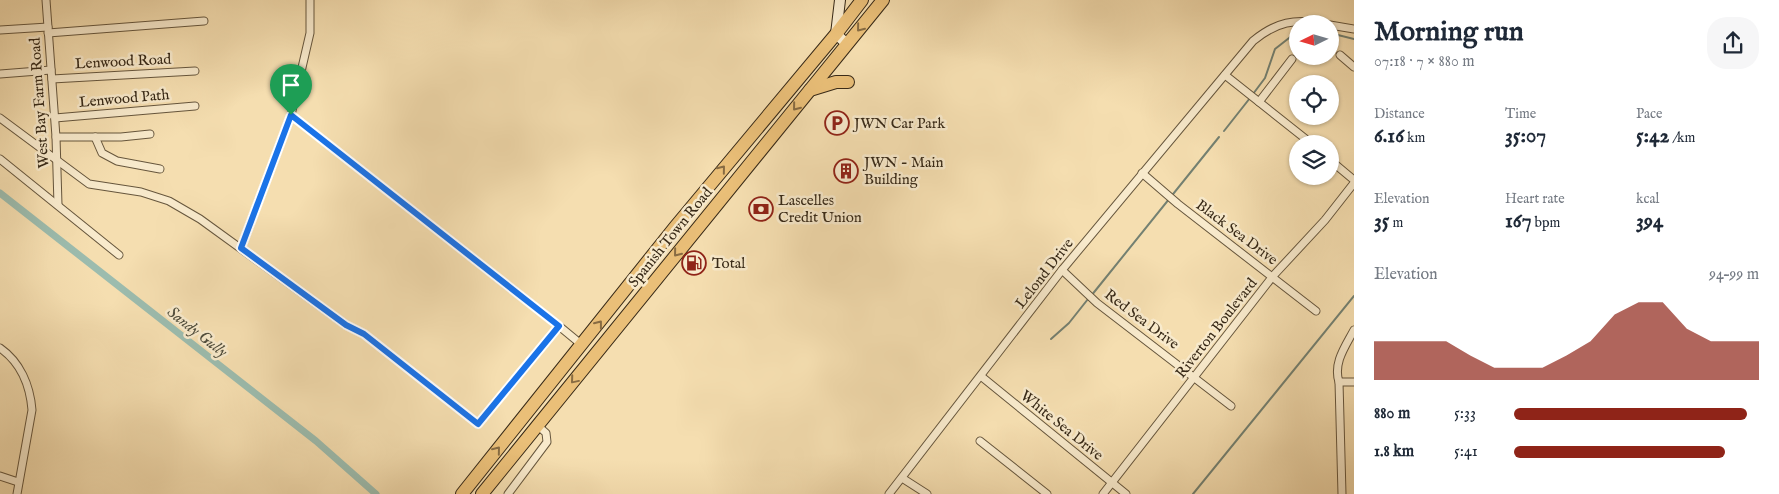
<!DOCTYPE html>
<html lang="en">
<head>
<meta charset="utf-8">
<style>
	body { margin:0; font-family:"IM FELL English",serif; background:#f6f6f7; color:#1f2937; height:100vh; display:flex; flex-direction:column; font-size:19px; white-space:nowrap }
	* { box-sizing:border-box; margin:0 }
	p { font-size:16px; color:#747a83 }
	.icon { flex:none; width:28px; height:28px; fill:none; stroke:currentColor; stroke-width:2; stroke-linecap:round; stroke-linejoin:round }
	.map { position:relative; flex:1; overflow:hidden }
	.drawer { display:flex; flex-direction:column; background:#fff; width:425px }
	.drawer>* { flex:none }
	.needle { width:32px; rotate:265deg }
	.controls { position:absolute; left:1289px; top:15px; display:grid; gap:10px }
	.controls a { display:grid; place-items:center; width:50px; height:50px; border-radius:50%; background:#fff; box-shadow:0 1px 4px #0004; font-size:25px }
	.pin { position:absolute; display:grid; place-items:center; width:42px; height:42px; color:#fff; margin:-51px -21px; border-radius:50% 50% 50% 0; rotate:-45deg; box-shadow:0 0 5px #0007 }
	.pin .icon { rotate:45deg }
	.round { display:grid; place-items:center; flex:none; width:52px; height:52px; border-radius:20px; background:#f6f6f7 }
	.summary { display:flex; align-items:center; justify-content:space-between; height:85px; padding:0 20px }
	h1 { font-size:28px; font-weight:700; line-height:38px }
	.figures { display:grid; grid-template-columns:repeat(3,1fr); gap:8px; height:85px; padding:5px 20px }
	.figures div { display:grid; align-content:center }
	.figures b { font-size:21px; font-weight:700 }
	.figures small { font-size:14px; font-weight:400 }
	.figures p { font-size:14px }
	.chart { height:140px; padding:10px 20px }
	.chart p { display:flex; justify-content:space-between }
	.chart svg { width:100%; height:90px; margin-top:5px; fill:#8f2418; opacity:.7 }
	ul { padding:0 20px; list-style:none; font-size:16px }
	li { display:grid; grid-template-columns:80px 60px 1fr; align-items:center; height:38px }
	li i { height:12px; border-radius:6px; background:#8f2418 }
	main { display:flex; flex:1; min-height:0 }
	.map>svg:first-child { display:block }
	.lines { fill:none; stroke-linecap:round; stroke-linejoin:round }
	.stream { stroke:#748172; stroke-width:2 }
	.canal { stroke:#9cbcae; stroke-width:7 }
	.street-casing { stroke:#66563d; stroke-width:9 }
	.secondary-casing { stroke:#372917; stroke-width:12 }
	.highway-casing { stroke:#372917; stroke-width:14 }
	.street { stroke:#f8eacc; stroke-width:7 }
	.secondary { stroke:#f8eacc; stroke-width:10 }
	.highway { stroke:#eabf78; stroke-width:12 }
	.oneway { stroke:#886c43 }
	.route-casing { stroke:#fff; stroke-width:10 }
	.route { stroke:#1a73e8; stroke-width:6 }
	.labels { text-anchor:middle; stroke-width:5; stroke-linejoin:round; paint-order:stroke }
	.street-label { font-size:15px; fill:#372917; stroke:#f8eacc }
	.poi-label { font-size:15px; fill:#372917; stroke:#f8eacc; text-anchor:start }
	.water-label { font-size:16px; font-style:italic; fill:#504e3d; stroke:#f8eacc }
</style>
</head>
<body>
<main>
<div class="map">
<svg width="1354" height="494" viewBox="0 0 1354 494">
	<rect width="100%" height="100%" fill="#f5deb0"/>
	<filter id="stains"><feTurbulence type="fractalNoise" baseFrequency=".004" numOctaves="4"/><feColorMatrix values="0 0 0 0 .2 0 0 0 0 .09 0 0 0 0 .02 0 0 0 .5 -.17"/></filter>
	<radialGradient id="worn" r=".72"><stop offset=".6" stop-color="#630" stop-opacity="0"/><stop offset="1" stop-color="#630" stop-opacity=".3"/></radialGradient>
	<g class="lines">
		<!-- stream -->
		<g class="stream">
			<polyline points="1330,33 1354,39"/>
			<polyline points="1253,94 1265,78 1275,49 1298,31"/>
			<polyline points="1224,131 1250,98"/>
			<polyline points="1091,296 1219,137"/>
			<polyline points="1051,339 1069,323 1088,299"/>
			<polyline points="1193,494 1354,296"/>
		</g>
		<!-- canal -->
		<polyline class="canal" points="0,193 316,441 376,494"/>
		<!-- street casing -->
		<g class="street-casing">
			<g id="street">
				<polyline points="46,0 56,137 58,205"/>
				<polyline points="1330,25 1354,29"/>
				<polyline points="0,30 48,27"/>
				<polyline points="48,33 204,21"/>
				<polyline points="1340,55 1354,67"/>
				<polyline points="0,74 51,70"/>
				<polyline points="1225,75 1312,144"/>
				<polyline points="52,79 195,71"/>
				<polyline points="1259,102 1292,59"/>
				<polyline points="291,115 559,326"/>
				<polyline points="0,118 89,184 141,192 169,201 200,219 346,325 364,334 478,424 559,326 582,345"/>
				<polyline points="55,118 195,106"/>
				<polyline points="56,137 121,137 150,134"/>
				<polyline points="95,137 102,153 117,161 160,169"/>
				<polyline points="0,159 119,255"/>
				<polyline points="1330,160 1354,180"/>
				<polyline points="1142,173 1178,204 1316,311"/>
				<polyline points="241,248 291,115 310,33 310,0"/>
				<polyline points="1062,270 1097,303 1231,406"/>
				<path d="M0,348c20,14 30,37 32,62l-15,84"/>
				<polyline points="982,377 1126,494"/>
				<polyline points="1339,382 1354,382"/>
				<polyline points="980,441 1047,494"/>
				<polyline points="0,476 18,482"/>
				<polyline points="902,478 927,494"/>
				<polyline points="508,494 547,442 546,433 537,425"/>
				<path d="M889,494l173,-224 191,-229c23,-19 42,-23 71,-17"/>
				<polyline points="1103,494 1273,276 1325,220 1354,183"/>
				<path d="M1342,494l-3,-112c-6,-19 6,-35 15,-52"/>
			</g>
		</g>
		<!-- secondary casing -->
		<g class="secondary-casing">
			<polyline id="secondary" points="840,0 836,34 847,44"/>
		</g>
		<!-- highway casing -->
		<g class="highway-casing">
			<g id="highway">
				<polyline points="810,90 836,82 848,82"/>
				<polyline points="462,494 675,227 836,34 862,0"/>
				<polyline points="482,494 883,0"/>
			</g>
		</g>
		<!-- street -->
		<use href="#street" class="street"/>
		<!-- secondary -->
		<use href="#secondary" class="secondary"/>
		<!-- highway -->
		<use href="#highway" class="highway"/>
	</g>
	<!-- one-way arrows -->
	<defs><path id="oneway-chevron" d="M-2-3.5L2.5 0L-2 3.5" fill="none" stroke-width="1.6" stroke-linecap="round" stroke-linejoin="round" transform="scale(1.25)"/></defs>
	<g class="oneway">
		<use href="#oneway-chevron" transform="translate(860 28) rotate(129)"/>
		<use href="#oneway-chevron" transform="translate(796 107) rotate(129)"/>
		<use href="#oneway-chevron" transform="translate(722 169) rotate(-51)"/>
		<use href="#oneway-chevron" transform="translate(677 253) rotate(129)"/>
		<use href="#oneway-chevron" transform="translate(599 324) rotate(-52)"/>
		<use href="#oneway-chevron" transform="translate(574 380) rotate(130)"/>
		<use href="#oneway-chevron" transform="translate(497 450) rotate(-51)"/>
	</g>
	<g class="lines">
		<!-- route casing -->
		<g class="route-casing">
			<polygon id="route" points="291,115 559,326 478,424 364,334 346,325 241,248"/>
		</g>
		<!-- route -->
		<use href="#route" class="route"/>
	</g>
	<!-- icons -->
	<defs>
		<g id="parking-ring" transform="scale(1.25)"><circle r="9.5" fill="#f8eacc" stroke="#8f2418" stroke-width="1.5"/><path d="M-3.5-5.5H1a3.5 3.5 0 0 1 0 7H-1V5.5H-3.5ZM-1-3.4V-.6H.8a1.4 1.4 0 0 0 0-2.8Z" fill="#8f2418"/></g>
		<g id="building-ring" transform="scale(1.25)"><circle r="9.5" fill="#f8eacc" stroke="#8f2418" stroke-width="1.5"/><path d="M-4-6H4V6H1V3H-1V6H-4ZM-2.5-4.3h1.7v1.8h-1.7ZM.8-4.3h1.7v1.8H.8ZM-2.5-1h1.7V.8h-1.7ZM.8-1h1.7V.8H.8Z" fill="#8f2418"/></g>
		<g id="bank-ring" transform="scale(1.25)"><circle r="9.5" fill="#f8eacc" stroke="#8f2418" stroke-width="1.5"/><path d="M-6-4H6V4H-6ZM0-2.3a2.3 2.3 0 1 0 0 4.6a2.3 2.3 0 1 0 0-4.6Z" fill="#8f2418"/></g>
		<g id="fuel-ring" transform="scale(1.25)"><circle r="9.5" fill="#f8eacc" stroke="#8f2418" stroke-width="1.5"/><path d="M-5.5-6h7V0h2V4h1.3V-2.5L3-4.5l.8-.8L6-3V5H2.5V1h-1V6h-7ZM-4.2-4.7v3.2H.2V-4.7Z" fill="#8f2418"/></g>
	</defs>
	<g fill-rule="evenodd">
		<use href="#parking-ring" x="837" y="123"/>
		<use href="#building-ring" x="846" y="171"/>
		<use href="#bank-ring" x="761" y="209"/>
		<use href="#fuel-ring" x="694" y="263"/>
	</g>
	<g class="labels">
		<!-- street labels -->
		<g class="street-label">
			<text transform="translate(123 61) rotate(-3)" y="5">Lenwood Road</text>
			<text transform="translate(124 98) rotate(-5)" y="5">Lenwood Path</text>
			<text transform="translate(39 103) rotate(-94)" y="5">West Bay Farm Road</text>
			<text transform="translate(1237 232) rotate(37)" y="5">Black Sea Drive</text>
			<text transform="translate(670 237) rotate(-51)" y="5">Spanish Town Road</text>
			<text transform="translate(1044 273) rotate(-52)" y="5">Lelond Drive</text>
			<text transform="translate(1142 319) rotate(37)" y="5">Red Sea Drive</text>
			<text transform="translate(1216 328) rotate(-52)" y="5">Riverton Boulevard</text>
			<text transform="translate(1062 425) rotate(39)" y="5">White Sea Drive</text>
		</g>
		<!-- poi labels -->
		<g class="poi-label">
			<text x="854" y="128">JWN Car Park</text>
			<text x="864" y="167">JWN - Main<tspan x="864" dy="17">Building</tspan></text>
			<text x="778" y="205">Lascelles<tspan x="778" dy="17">Credit Union</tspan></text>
			<text x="712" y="268">Total</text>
		</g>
		<!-- water labels -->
		<g class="water-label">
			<text transform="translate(198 331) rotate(38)" y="6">Sandy Gully</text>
		</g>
	</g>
	<rect width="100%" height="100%" filter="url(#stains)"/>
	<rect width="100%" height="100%" fill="url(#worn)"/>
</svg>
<div class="controls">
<a><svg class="needle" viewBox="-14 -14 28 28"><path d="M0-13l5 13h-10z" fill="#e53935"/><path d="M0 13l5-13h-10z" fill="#747a83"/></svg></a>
<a><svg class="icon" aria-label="locate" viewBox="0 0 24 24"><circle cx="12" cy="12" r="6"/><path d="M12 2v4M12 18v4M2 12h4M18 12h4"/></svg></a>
<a><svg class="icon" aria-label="layers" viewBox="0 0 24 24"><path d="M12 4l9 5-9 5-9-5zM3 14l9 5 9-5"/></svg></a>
</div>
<div class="pin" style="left:291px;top:115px;background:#1e9e55"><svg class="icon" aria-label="arrive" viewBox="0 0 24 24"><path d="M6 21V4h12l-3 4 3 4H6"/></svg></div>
</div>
<section class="drawer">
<div class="summary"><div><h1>Morning run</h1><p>07:18 · 7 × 880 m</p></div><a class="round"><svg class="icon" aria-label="share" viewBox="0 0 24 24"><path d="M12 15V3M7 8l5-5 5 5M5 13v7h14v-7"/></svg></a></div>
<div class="figures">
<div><p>Distance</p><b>6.16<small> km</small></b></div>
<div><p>Time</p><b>35:07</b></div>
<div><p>Pace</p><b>5:42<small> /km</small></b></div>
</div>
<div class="figures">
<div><p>Elevation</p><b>35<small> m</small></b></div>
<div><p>Heart rate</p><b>167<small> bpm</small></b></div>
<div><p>kcal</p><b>394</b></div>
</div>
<div class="chart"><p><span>Elevation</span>94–99 m</p>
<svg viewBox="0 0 160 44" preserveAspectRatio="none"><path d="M0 44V25L10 25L20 25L30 25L40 32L50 38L60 38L70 38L80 32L90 25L100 12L110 6L120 6L130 19L140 25L150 25L160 25V44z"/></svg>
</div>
<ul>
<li><b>880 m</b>5:33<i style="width:95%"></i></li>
<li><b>1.8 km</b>5:41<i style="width:86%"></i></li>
</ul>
</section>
</main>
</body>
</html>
